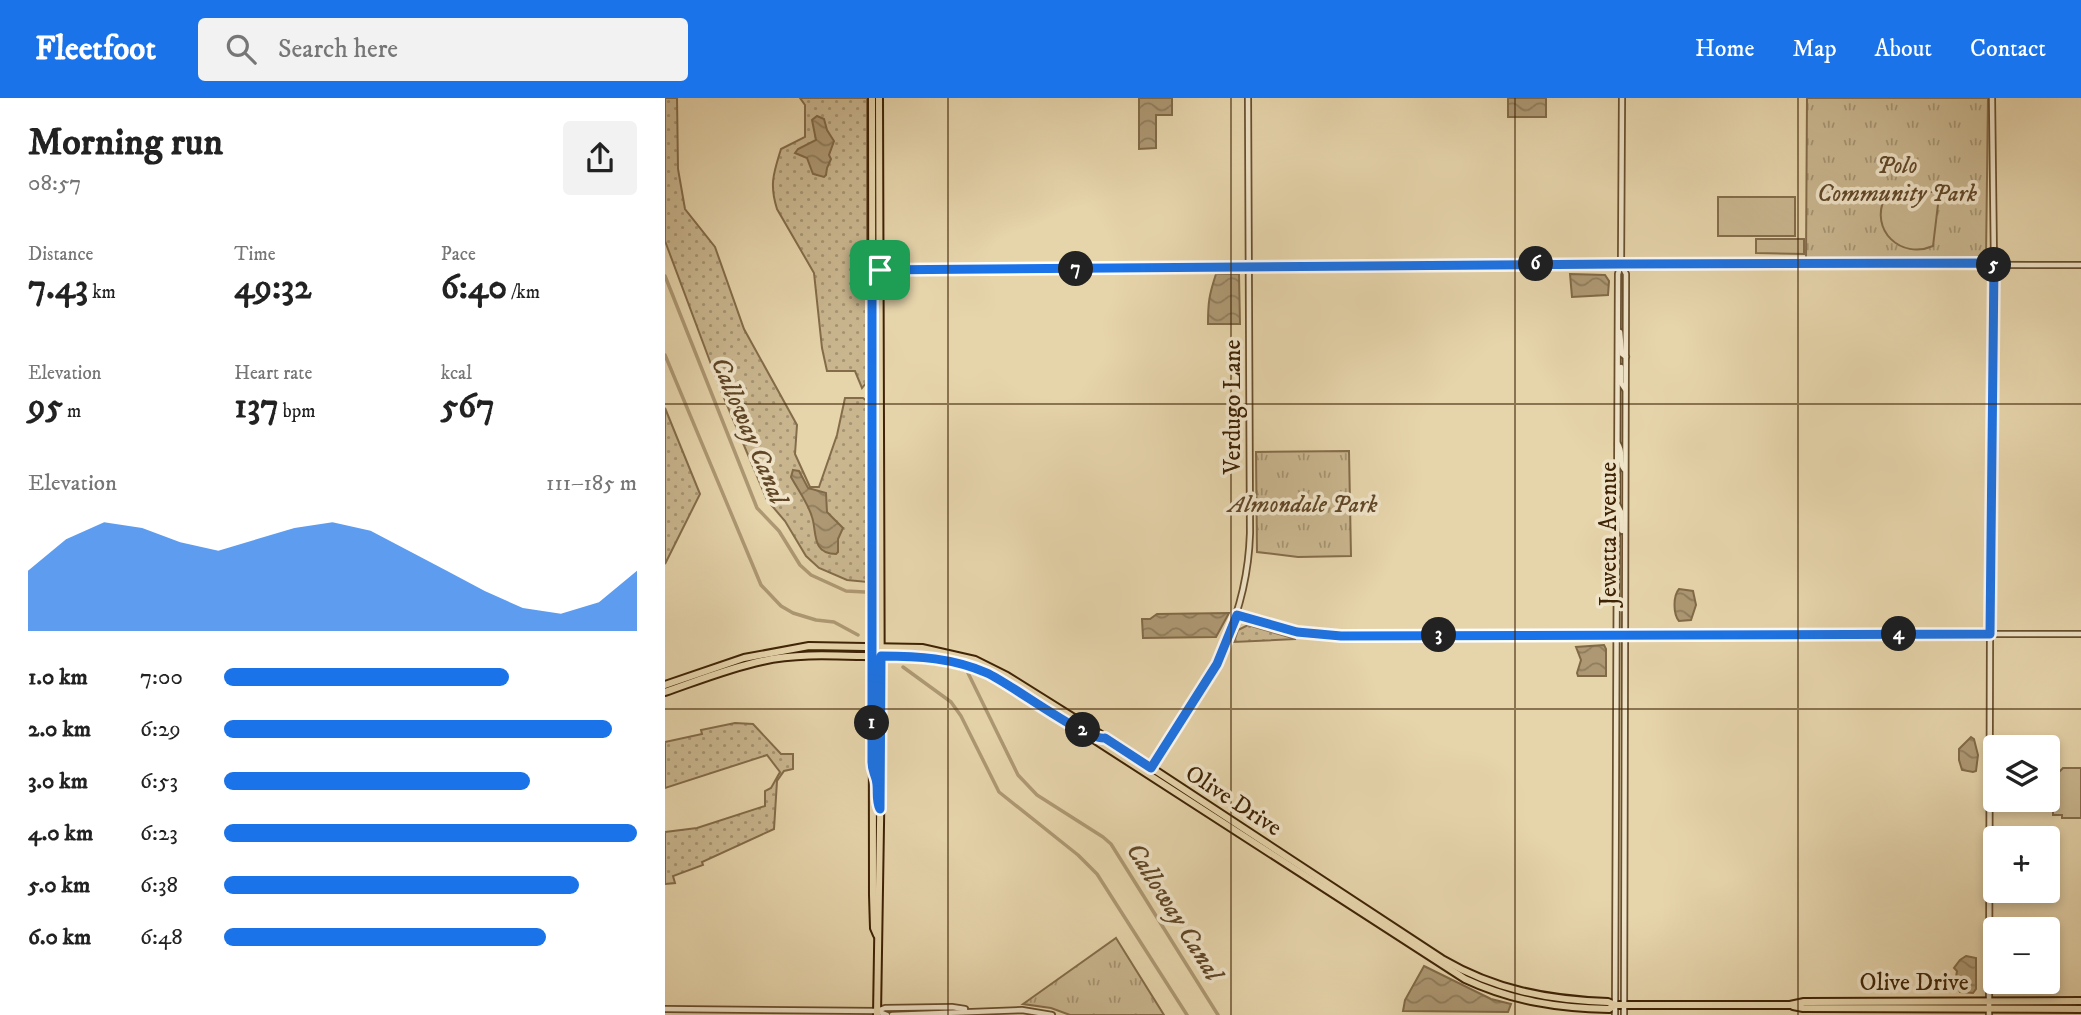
<!DOCTYPE html>
<html lang="en">
<head>
<meta charset="utf-8">
<style>
	body { margin:0; font-family:"IM FELL DW Pica",serif; background:#f2f2f2; color:#222; height:100vh; display:flex; flex-direction:column; font-size:26px; white-space:nowrap }
	* { box-sizing:border-box; margin:0 }
	p { font-size:23px; color:#767676 }
	.icon { flex:none; width:38px; height:38px; fill:none; stroke:currentColor; stroke-width:2; stroke-linecap:round; stroke-linejoin:round }
	.map { position:relative; flex:1; overflow:hidden }
	.panel { display:flex; flex-direction:column; background:#fff; width:665px }
	.panel>* { flex:none }
	.tools { position:absolute; left:1318px; top:637px; display:grid; gap:14px }
	.tools a { display:grid; place-items:center; width:77px; height:77px; border-radius:7px; background:#fff; box-shadow:0 4px 10px #0003; font-size:35px }
	.pin { position:absolute; display:grid; place-items:center; width:60px; height:60px; color:#fff; margin:-30px; border-radius:14px; box-shadow:0 4px 10px #0006 }
	.km { position:absolute; width:35px; height:35px; margin:-18px; border-radius:50%; background:#222; color:#fff; font-size:19px; line-height:35px; text-align:center }
	.round { display:grid; place-items:center; flex:none; width:74px; height:74px; border-radius:7px; background:#f2f2f2 }
	.head { display:flex; align-items:center; justify-content:space-between; height:119px; padding:0 28px }
	h1 { font-size:38px; font-weight:800; line-height:52px }
	.metrics { display:grid; grid-template-columns:repeat(3,1fr); gap:10px; height:119px; padding:7px 28px }
	.metrics div { display:grid; align-content:center }
	.metrics b { font-size:35px; font-weight:800 }
	.metrics small { font-size:19px; font-weight:400 }
	.metrics p { font-size:19px }
	.chart { height:196px; padding:14px 28px }
	.chart p { display:flex; justify-content:space-between }
	.chart svg { width:100%; height:126px; margin-top:7px; fill:#1a73e8; opacity:.7 }
	ul { padding:0 28px; list-style:none; font-size:23px }
	li { display:grid; grid-template-columns:112px 84px 1fr; align-items:center; height:52px }
	li i { height:18px; border-radius:9px; background:#1a73e8 }
	header { display:flex; align-items:center; gap:42px; box-sizing:border-box; height:98px; padding:0 35px; background:#1a73e8; color:#fff }
	header strong { font-size:33px }
	nav { display:flex; gap:38px; margin-inline-start:auto; font-size:24px }
	.search { width:490px; height:63px; background:#f2f2f2; display:flex; align-items:center; gap:18px; box-sizing:border-box; padding:0 24px; border-radius:7px; color:#767676; font-size:26px }
	main { display:flex; flex:1; min-height:0 }
	.map>svg:first-child { display:block }
	.grass { fill:url(#grass-dots); stroke:#846c4a; stroke-width:2 }
	.park { fill:url(#park-tufts); stroke:#846c4a; stroke-width:2 }
	.pitch { fill:#c9b68f; stroke:#846c4a; stroke-width:2 }
	.water { fill:url(#water-waves); stroke:#816947; stroke-width:2 }
	.lines { fill:none; stroke-linecap:round; stroke-linejoin:round }
	.canal { stroke:#ad9873; stroke-width:3.5 }
	.minor-casing { stroke:#684f2e; stroke-width:8 }
	.major-casing { stroke:#3e2305; stroke-width:10 }
	.minor { stroke:#efe3c8; stroke-width:4.5 }
	.major { stroke:#e6d4ab; stroke-width:6 }
	.route-casing { stroke:#fff; stroke-width:14 }
	.route { stroke:#1a73e8; stroke-width:9 }
	.grid { fill:none; stroke:#3e2305; stroke-width:2; stroke-opacity:0.55 }
	.labels { text-anchor:middle; stroke-width:7; stroke-linejoin:round; paint-order:stroke }
	.park-label { font-size:24px; font-style:italic; fill:#614828; stroke:#efe3c8 }
	.street-label { font-size:24px; fill:#3e2305; stroke:#efe3c8 }
	.water-label { font-size:26px; font-style:italic; fill:#5f4626; stroke:#efe3c8 }
</style>
</head>
<body>
<header>
<strong>Fleetfoot</strong>
<div class="search"><svg class="icon" aria-label="search" viewBox="0 0 24 24"><circle cx="10" cy="10" r="6"/><path d="M15 15l6 6"/></svg>Search here</div>
<nav><a>Home</a><a>Map</a><a>About</a><a>Contact</a></nav>
</header>
<main>
<section class="panel">
<div class="head"><div><h1>Morning run</h1><p>08:57</p></div><a class="round"><svg class="icon" aria-label="share" viewBox="0 0 24 24"><path d="M12 15V3M7 8l5-5 5 5M5 13v7h14v-7"/></svg></a></div>
<div class="metrics">
<div><p>Distance</p><b>7.43<small> km</small></b></div>
<div><p>Time</p><b>49:32</b></div>
<div><p>Pace</p><b>6:40<small> /km</small></b></div>
</div>
<div class="metrics">
<div><p>Elevation</p><b>95<small> m</small></b></div>
<div><p>Heart rate</p><b>137<small> bpm</small></b></div>
<div><p>kcal</p><b>567</b></div>
</div>
<div class="chart"><p><span>Elevation</span>111–185 m</p>
<svg viewBox="0 0 160 44" preserveAspectRatio="none"><path d="M0 44V23L10 12L20 6L30 8L40 13L50 16L60 12L70 8L80 6L90 9L100 16L110 23L120 30L130 36L140 38L150 34L160 23V44z"/></svg>
</div>
<ul>
<li><b>1.0 km</b>7:00<i style="width:69%"></i></li>
<li><b>2.0 km</b>6:29<i style="width:94%"></i></li>
<li><b>3.0 km</b>6:53<i style="width:74%"></i></li>
<li><b>4.0 km</b>6:23<i style="width:100%"></i></li>
<li><b>5.0 km</b>6:38<i style="width:86%"></i></li>
<li><b>6.0 km</b>6:48<i style="width:78%"></i></li>
</ul>
</section>
<div class="map">
<svg width="1416" height="917" viewBox="0 0 1416 917">
	<defs>
		<pattern id="grass-dots" width="8" height="8" patternUnits="userSpaceOnUse" patternTransform="scale(1.75)"><rect width="8" height="8" fill="#c9b68f"/><path d="M2 2h.1M6 6h.1" fill="none" stroke="#a59473" stroke-width="1.8" stroke-linecap="round"/></pattern>
		<pattern id="park-tufts" width="24" height="20" patternUnits="userSpaceOnUse" patternTransform="scale(1.75)"><rect width="24" height="20" fill="#c9b68f"/><path d="M3 7l-1-3M5 7V3M7 7l1-3M15 17l-1-3M17 17v-4M19 17l1-3" fill="none" stroke="#a59473"/></pattern>
		<pattern id="water-waves" width="16" height="10" patternUnits="userSpaceOnUse" patternTransform="scale(1.75)"><rect width="16" height="10" fill="#ad9873"/><path d="M0 5q4-4 8 0t8 0" fill="none" stroke="#8e7c5c"/></pattern>
	</defs>
	<rect width="100%" height="100%" fill="#e6d4ab"/>
	<filter id="stains"><feTurbulence type="fractalNoise" baseFrequency=".00286" numOctaves="4"/><feColorMatrix values="0 0 0 0 .2 0 0 0 0 .09 0 0 0 0 .02 0 0 0 .5 -.17"/></filter>
	<radialGradient id="worn" r=".72"><stop offset=".6" stop-color="#630" stop-opacity="0"/><stop offset="1" stop-color="#630" stop-opacity=".3"/></radialGradient>
	<!-- grass -->
	<g class="grass">
		<polygon points="0,0 12,0 13,71 20,111 50,149 79,231 132,327 130,356 145,389 154,389 172,337 180,300 198,300 203,304 202,484 182,482 154,470 141,458 120,423 102,402 56,293 0,143"/>
		<path d="M135,0h67v245l-1,40 -4,5 -7,-17h-28l-5,-23 -8,-75 -37,-64c-8,-25 -3,-37 4,-60l24,-12v-32z"/>
		<polygon points="0,310 35,396 0,466"/>
		<polygon points="583,527 631,541 569,544 573,532"/>
		<polygon points="70,625 88,626 116,656 128,656 128,671 119,673 112,683 109,731 37,764 38,767 8,778 10,785 0,786 0,734 32,730 100,708 100,693 106,690 115,674 102,657 0,690 0,644 37,636 36,632"/>
	</g>
	<!-- park -->
	<g class="park">
		<polygon points="1142,0 1323,0 1321,161 1141,162"/>
		<polygon points="684,353 686,458 633,459 592,454 591,354"/>
		<polygon points="451,840 499,917 405,917 386,910 358,906"/>
	</g>
	<!-- pitch -->
	<g class="pitch">
		<path d="M1260,94h10l4,4 -6,50c-32,14 -64,-16 -48,-49z"/>
		<rect x="1053" y="99" width="77" height="39"/>
		<polygon points="1091,141 1139,141 1139,156 1091,155"/>
		<polygon points="1398,670 1416,670 1416,720 1397,720 1397,717 1388,717 1388,713 1381,713 1376,707 1377,702 1382,702 1383,685"/>
	</g>
	<!-- water -->
	<g class="water">
		<polygon points="474,0 507,0 507,17 491,17 491,50 474,51"/>
		<rect x="843" y="0" width="38" height="19"/>
		<polygon points="152,18 159,21 162,32 169,43 164,57 166,61 162,70 161,77 159,79 148,76 142,60 130,55 133,51 151,42 147,22"/>
		<path d="M551,176h23l1,50h-32c0,-21 1,-29 8,-50z"/>
		<polygon points="905,176 940,177 944,183 943,197 907,199"/>
		<path d="M128,372l6,1 9,17 18,5 1,19 16,16 -5,11v13l-2,2c-25,0 -19,-23 -24,-37 -4,-14 -14,-27 -21,-40z"/>
		<path d="M1014,491l14,2 3,14 -5,15 -12,1c-6,-7 -6,-25 0,-32z"/>
		<polygon points="564,515 551,539 478,540 477,521 485,521 492,516"/>
		<polygon points="939,547 941,551 941,578 913,578 912,575 916,562 911,549"/>
		<polygon points="1306,639 1309,641 1313,657 1311,673 1308,674 1297,672 1294,662 1294,651"/>
		<polygon points="1301,858 1311,860 1311,891 1308,895 1295,894 1290,885 1292,873 1289,870 1295,862"/>
		<polygon points="759,868 826,901 846,906 843,914 738,913 740,902"/>
	</g>
	<g class="lines">
		<!-- canal -->
		<g class="canal">
			<polyline points="0,178 92,410 114,433 135,467 146,477 181,493 200,494"/>
			<polyline points="0,257 96,487 116,508 128,515 151,522 169,524 193,537"/>
			<polyline points="238,569 286,604 296,618 334,694 413,757 432,776 522,917"/>
			<polyline points="303,575 353,677 372,697 438,739 446,746 553,917"/>
		</g>
		<!-- minor casing -->
		<g class="minor-casing">
			<g id="minor">
				<polyline points="956,166 961,176 959,917"/>
				<polyline points="213,172 956,166 1416,167"/>
				<polyline points="955,234 957,256 961,259"/>
				<polyline points="956,269 956,285 960,291"/>
				<path d="M953,346c6,8 0,18 6,25"/>
				<polyline points="953,408 956,414 957,433"/>
				<polyline points="572,517 632,534 676,538 951,536 1416,536"/>
				<path d="M486,670c50,-79 96,-136 99,-235l-2,-435"/>
				<polyline points="0,911 212,913 222,917"/>
				<polyline points="212,913 220,910 287,909 300,911"/>
				<polyline points="227,917 357,912 387,917"/>
				<polyline points="950,917 953,176 956,166 957,0"/>
				<polyline points="1324,917 1325,536 1329,165 1327,0"/>
			</g>
		</g>
		<!-- major casing -->
		<g class="major-casing">
			<g id="major">
				<polyline points="207,0 208,797 209,830 212,837"/>
				<path d="M0,587l79,-27 65,-12 113,2 53,12 32,16 99,62 336,221c53,31 106,41 166,43l7,3h175l14,-3 277,-1"/>
				<path d="M0,594c32,-11 64,-24 97,-31 31,-7 63,-6 95,-5 60,1 106,1 159,33l449,290c47,22 93,29 144,30l6,-4"/>
				<polyline points="1128,908 1138,910 1416,911"/>
				<polyline points="212,917 216,664 214,0"/>
			</g>
		</g>
		<!-- minor -->
		<use href="#minor" class="minor"/>
		<!-- major -->
		<use href="#major" class="major"/>
	</g>
	<g class="lines">
		<!-- route casing -->
		<g class="route-casing">
			<path id="route" d="M1329,165l-4,371 -649,2 -44,-4 -60,-17 -20,49 -66,104 -46,-30c-19,3 -92,-53 -118,-65 -34,-15 -69,-17 -106,-17l-1,153c-5,-10 -1,-20 -4,-30 -2,-7 -4,-9 -4,-17v-492l749,-6z"/>
		</g>
		<!-- route -->
		<use href="#route" class="route"/>
	</g>
	<!-- grid -->
	<path class="grid" d="M283,0v917M566,0v917M850,0v917M1133,0v917M0,306h1416M0,611h1416"/>
	<g class="labels">
		<!-- park labels -->
		<g class="park-label">
			<text x="1232" y="75">Polo<tspan x="1232" dy="28">Community Park</tspan></text>
			<text x="638" y="414">Almondale Park</text>
		</g>
		<!-- street labels -->
		<g class="street-label">
			<text transform="translate(567 309) rotate(-90)" y="8">Verdugo Lane</text>
			<text transform="translate(943 436) rotate(-90)" y="8">Jewetta Avenue</text>
			<text transform="translate(569 702) rotate(33)" y="8">Olive Drive</text>
			<text x="1249" y="892">Olive Drive</text>
		</g>
		<!-- water labels -->
		<g class="water-label">
			<text transform="translate(85 332) rotate(67)" y="9">Calloway Canal</text>
			<text transform="translate(510 813) rotate(58)" y="9">Calloway Canal</text>
		</g>
	</g>
	<rect width="100%" height="100%" filter="url(#stains)"/>
	<rect width="100%" height="100%" fill="url(#worn)"/>
</svg>
<div class="tools">
<a><svg class="icon" aria-label="layers" viewBox="0 0 24 24"><path d="M12 4l9 5-9 5-9-5zM3 14l9 5 9-5"/></svg></a>
<a>+</a>
<a>−</a>
</div>
<div class="pin" style="left:215px;top:172px;background:#1e9e55"><svg class="icon" aria-label="arrive" viewBox="0 0 24 24"><path d="M6 21V4h12l-3 4 3 4H6"/></svg></div>
<b class="km" style="left:207px;top:625px">1</b>
<b class="km" style="left:418px;top:632px">2</b>
<b class="km" style="left:774px;top:537px">3</b>
<b class="km" style="left:1234px;top:536px">4</b>
<b class="km" style="left:1329px;top:167px">5</b>
<b class="km" style="left:871px;top:166px">6</b>
<b class="km" style="left:411px;top:171px">7</b>
</div>
</main>
</body>
</html>
